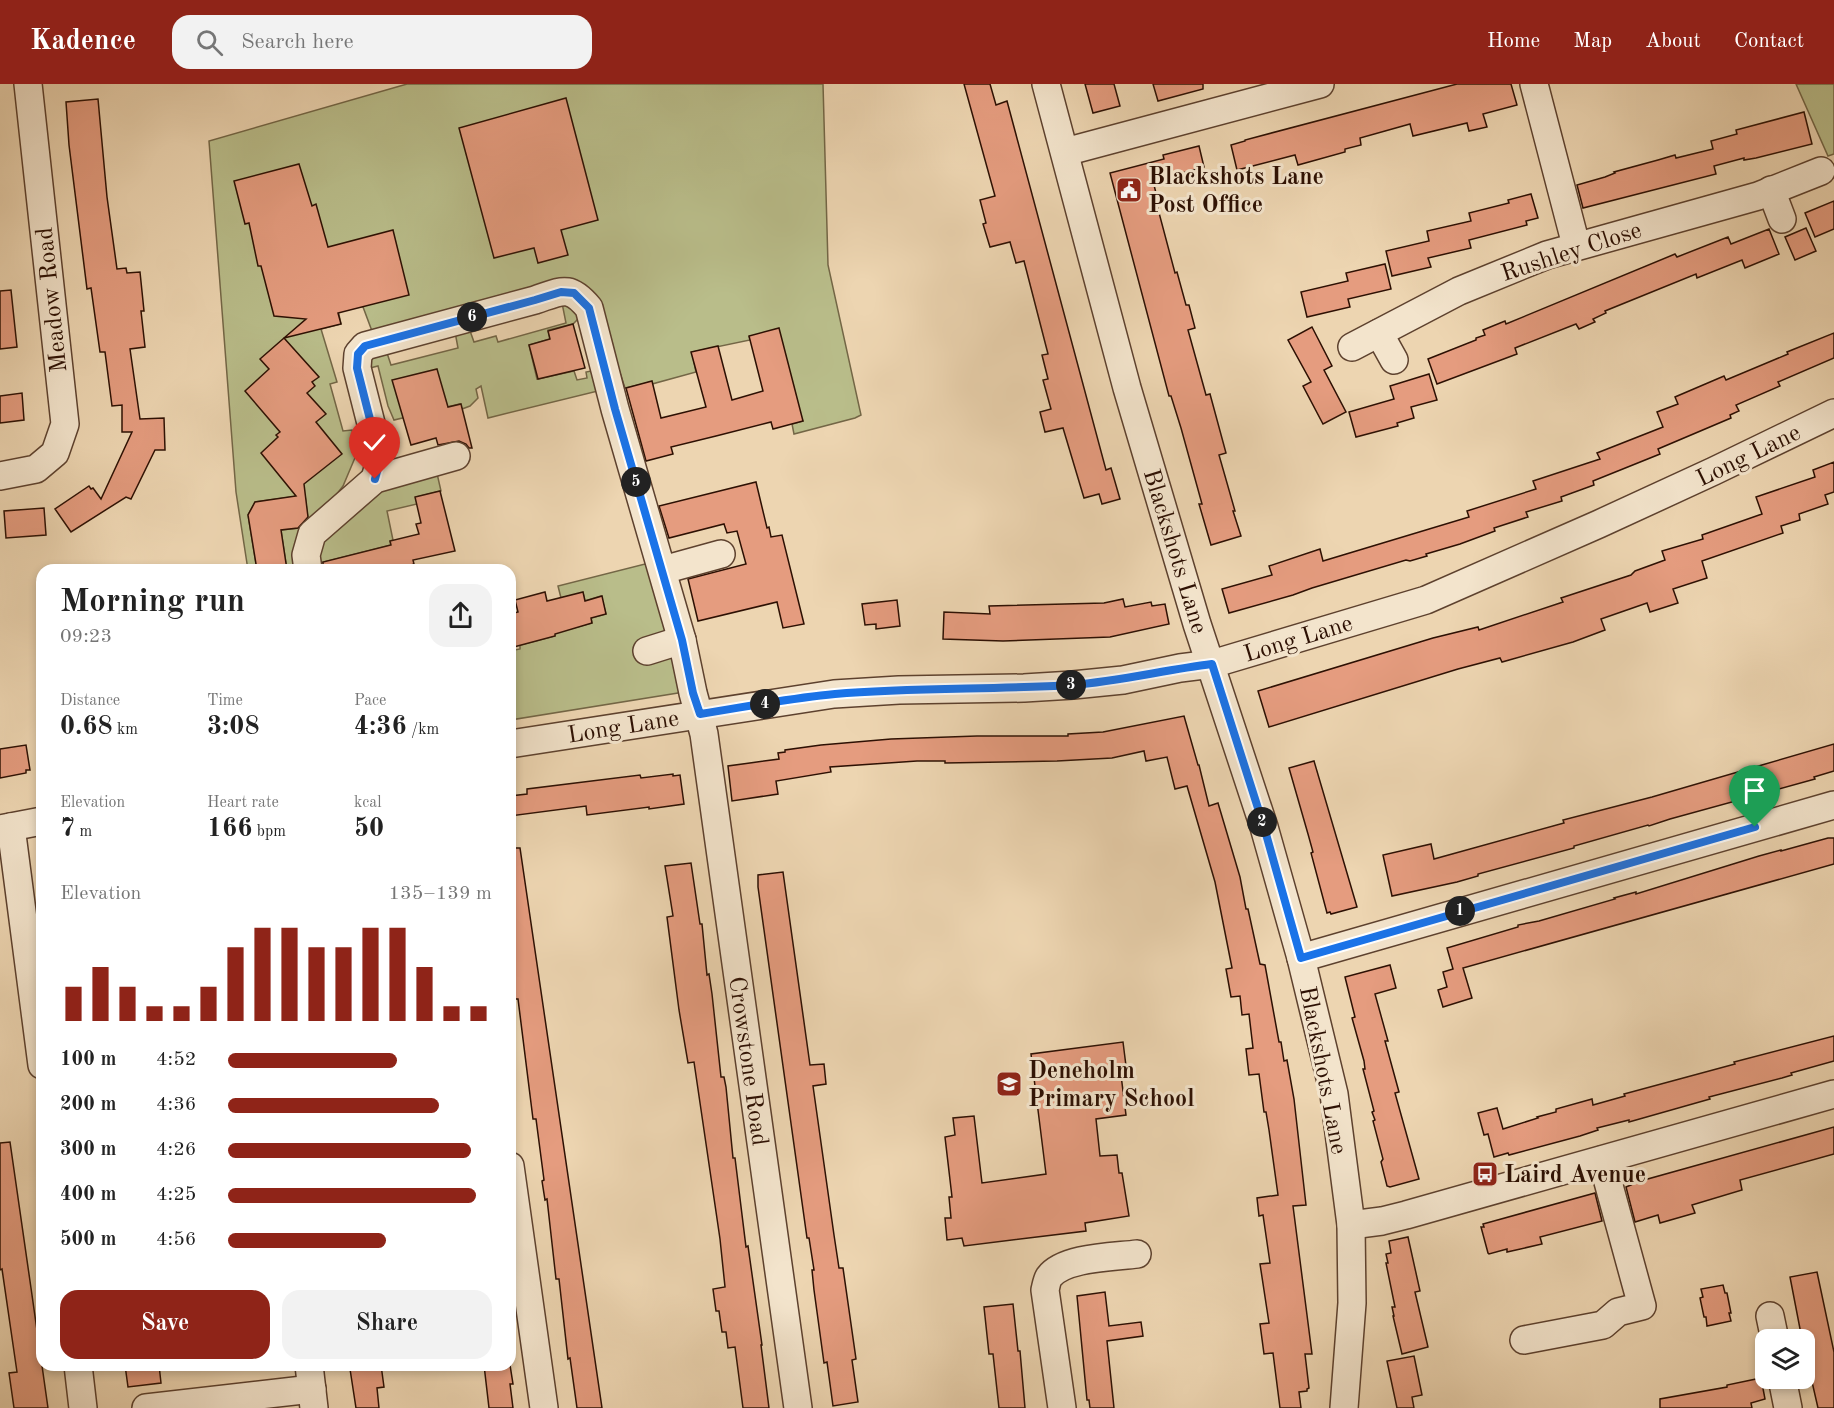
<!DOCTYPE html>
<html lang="en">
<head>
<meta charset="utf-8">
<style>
	body { margin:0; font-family:"Old Standard TT",serif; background:#f2f2f2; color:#222; height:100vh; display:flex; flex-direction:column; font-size:22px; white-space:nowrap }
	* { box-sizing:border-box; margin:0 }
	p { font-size:20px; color:#767676 }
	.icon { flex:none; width:33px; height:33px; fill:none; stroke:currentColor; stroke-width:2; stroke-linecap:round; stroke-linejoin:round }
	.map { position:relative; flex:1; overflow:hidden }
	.details { position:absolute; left:36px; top:480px; width:480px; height:807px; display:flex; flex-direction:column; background:#fff; border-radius:18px; box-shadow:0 3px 9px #0003 }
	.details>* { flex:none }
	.buttons { position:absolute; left:1755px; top:1245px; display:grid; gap:12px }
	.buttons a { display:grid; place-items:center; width:60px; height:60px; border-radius:12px; background:#fff; box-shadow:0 3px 9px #0003; font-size:30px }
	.pin { position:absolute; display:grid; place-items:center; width:51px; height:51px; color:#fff; margin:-62px -26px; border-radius:50% 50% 50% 0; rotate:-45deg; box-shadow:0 0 6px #0007 }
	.pin .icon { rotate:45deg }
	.km { position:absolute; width:30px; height:30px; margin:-15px; border-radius:50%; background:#222; color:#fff; font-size:16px; line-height:30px; text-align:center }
	.round { display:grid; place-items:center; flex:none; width:63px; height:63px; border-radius:18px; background:#f2f2f2 }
	.headline { display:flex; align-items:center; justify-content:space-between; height:102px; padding:0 24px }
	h1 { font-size:33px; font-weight:600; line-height:45px }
	.stats { display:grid; grid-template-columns:repeat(3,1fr); gap:9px; height:102px; padding:6px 24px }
	.stats div { display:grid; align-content:center }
	.stats b { font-size:26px; font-weight:600 }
	.stats small { font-size:16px; font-weight:400 }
	.stats p { font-size:16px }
	.chart { height:168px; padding:12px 24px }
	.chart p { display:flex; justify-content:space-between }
	.chart svg { width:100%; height:108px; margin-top:6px; stroke:#8f2418; stroke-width:6 }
	.button { display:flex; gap:12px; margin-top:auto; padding:12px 24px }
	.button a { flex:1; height:69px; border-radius:18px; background:#8f2418; color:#fff; font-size:24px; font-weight:600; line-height:69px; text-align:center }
	.button a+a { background:#f2f2f2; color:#222 }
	ul { padding:0 24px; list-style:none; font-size:20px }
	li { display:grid; grid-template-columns:96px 72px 1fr; align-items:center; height:45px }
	li i { height:15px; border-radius:8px; background:#8f2418 }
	header { display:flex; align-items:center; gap:36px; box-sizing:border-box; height:84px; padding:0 30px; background:#8f2418; color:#fff }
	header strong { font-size:28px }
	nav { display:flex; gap:33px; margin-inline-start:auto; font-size:21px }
	.search { width:420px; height:54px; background:#f2f2f2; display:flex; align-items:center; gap:15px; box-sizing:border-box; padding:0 21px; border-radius:18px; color:#767676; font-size:22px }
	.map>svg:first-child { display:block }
	.green { fill:#b9bd8a; stroke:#736646; stroke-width:1.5 }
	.building { fill:#e59c7f; stroke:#2d1003; stroke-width:1.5 }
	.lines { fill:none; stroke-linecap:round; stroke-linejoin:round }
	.minor-casing { stroke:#5d412e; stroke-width:30 }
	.minor { stroke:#f3e4cc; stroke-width:27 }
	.route-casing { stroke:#fff; stroke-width:12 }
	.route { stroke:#1a73e8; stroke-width:8 }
	.labels { text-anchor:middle; stroke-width:6; stroke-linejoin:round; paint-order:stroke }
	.poi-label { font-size:24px; font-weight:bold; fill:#2d1003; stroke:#f3e4cc; text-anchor:start }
	.street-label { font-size:24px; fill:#2d1003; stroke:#f3e4cc }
</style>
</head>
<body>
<header>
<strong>Kadence</strong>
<div class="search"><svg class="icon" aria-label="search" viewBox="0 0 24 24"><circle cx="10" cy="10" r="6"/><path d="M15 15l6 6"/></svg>Search here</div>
<nav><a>Home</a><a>Map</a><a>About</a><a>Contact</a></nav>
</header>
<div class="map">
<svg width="1834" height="1324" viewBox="0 0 1834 1324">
	<rect width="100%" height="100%" fill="#edd5b1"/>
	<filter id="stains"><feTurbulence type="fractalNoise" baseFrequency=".00333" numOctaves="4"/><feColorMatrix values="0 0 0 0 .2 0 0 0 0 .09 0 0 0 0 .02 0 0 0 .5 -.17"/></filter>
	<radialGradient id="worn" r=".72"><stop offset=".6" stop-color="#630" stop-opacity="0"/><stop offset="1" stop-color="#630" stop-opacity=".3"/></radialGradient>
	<!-- green -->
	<g class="green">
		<polygon points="407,0 823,0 828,181 861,331 855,334 794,350 792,340 803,337 749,252 750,256 692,268 696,288 652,300 651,298 625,304 597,219 578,199 372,247 363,223 336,217 341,240 321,245 337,298 330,300 343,347 352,346 357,369 343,402 313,441 297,486 287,486 281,446 309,443 305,411 255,418 248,431 257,486 248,486 236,408 209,57"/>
		<polygon points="1796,0 1834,0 1834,70 1828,72"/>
		<polygon points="562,219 584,229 573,240 548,246 550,255 529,261 537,295 574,287 577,296 587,294 586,288 596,286 602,306 488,334 481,302 476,305 478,314 470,322 462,325 460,320 394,336 388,322 378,282 362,286 366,268 385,263 391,281 458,264 455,248 469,244 474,258 496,252 498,258 566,239"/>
		<polygon points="436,385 441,407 416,413 417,420 387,427 393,456 390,457 391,461 320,479 316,454 383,398"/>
		<polygon points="645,480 654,484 685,604 678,609 510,636 510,564 513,563 515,566 520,565 520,561 555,552 554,546 570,545 592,539 591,534 606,530 601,512 585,517 583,509 561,514 558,502"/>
	</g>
	<!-- building -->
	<g class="building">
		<polygon points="964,0 990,0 996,21 1007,17 1106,386 1111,384 1120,415 1102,420 1099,410 1084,414 1063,344 1045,348 1040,328 1051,325 1043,296 1048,295 1042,271 1048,270 1024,177 1016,179 1010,158 990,163 983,140 986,139 980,116 995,112"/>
		<polygon points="1085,0 1114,0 1120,22 1093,29"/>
		<polygon points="1153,0 1203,0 1203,5 1158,17"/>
		<polygon points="1457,0 1511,0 1517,21 1483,30 1487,43 1469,47 1467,39 1413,52 1410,40 1360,54 1361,61 1345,65 1345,68 1298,81 1295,71 1237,86 1231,61 1245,57 1245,56"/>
		<polygon points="566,14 598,136 561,146 568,171 538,179 534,164 494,174 459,44"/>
		<polygon points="98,15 107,113 117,185 126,184 127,189 140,188 144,227 141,227 145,263 130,265 140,335 164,334 165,366 155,366 131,415 126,413 71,448 55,425 89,402 91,405 93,404 101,415 132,348 122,348 122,321 112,322 105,268 100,268 91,204 87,205 69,61 66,18"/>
		<polygon points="1804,28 1812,60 1756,74 1744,76 1744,74 1714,82 1716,90 1583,124 1577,101 1605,93 1615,89 1614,88 1658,76 1675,71 1676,74 1713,65 1711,57 1737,50 1736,46"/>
		<polygon points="1199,62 1204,83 1153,97 1156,109 1154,110 1175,189 1177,188 1186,221 1189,221 1195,244 1188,246 1206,311 1210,310 1226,369 1219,371 1235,427 1233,427 1241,452 1211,461 1199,420 1202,420 1181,344 1171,312 1169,312 1110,89 1164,75 1163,71"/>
		<polygon points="299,80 312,122 316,120 328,163 393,146 409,211 338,229 341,240 284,254 306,235 274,232 261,182 258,182 249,139 245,140 234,97"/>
		<polygon points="1531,110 1538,134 1526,137 1527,141 1469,156 1471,164 1428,174 1431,183 1392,192 1386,167 1429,157 1427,147 1471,137 1469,129 1509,119 1508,116"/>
		<polygon points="1834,117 1834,145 1815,153 1805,129"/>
		<polygon points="1806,144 1816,167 1795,176 1785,153"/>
		<polygon points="1769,145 1779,170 1745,184 1742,176 1697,194 1696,190 1605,227 1606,229 1593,235 1595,238 1579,245 1576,240 1515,264 1517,270 1437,300 1428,275 1476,256 1476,254 1485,251 1483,246 1505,237 1506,240 1675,170 1677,173 1728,153 1731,160"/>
		<polygon points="1385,180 1391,205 1348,215 1350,223 1307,233 1301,208 1348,197 1346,189"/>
		<polygon points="11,206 17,263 0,265 0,207"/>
		<polygon points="573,240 585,284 538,295 529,261 550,255 548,247"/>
		<polygon points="1312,243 1332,282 1324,286 1346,328 1323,340 1303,302 1311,298 1288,256"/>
		<polygon points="779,244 803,337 773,345 771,338 716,352 671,363 673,370 646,377 626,304 652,297 661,334 706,323 691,268 718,262 732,316 763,307 749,252"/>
		<polygon points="1834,249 1834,274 1778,298 1780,302 1736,321 1739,327 1730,331 1731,334 1658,365 1660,370 1593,397 1594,401 1561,413 1562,417 1526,428 1528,433 1494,444 1495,447 1460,460 1426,470 1427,472 1410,477 1406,476 1312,504 1293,511 1229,529 1222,505 1272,491 1269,482 1320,465 1323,477 1469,433 1467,427 1536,405 1533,397 1600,375 1597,369 1663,343 1657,328 1678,320 1675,313 1724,292 1726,296 1788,270 1787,268"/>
		<polygon points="284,254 319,293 312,298 315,302 307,309 326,330 316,338 342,370 304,400 308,433 298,444 281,446 287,486 257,486 248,431 255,418 296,412 261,369 278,353 276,351 280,348 245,307 269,285 260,275"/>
		<polygon points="437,285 448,323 461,320 472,364 469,364 466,360 459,357 438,361 436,354 411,361 392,296"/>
		<polygon points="1429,290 1437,316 1411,323 1414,334 1397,339 1398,342 1356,353 1349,328 1394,315 1390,302"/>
		<polygon points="22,309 24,336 0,339 0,312"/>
		<polygon points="1834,378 1834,408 1825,411 1828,420 1799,430 1800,436 1781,442 1783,449 1702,477 1707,494 1673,505 1678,519 1650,528 1647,519 1601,535 1605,546 1573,558 1502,578 1500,574 1458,585 1269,643 1258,607 1433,554 1478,543 1479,546 1563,518 1561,514 1631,491 1635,487 1665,476 1662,467 1703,455 1702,451 1762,430 1756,413 1815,393 1813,386"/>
		<polygon points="756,398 767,444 769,443 771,453 782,451 804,540 783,544 777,518 698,537 688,495 746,480 737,447 727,449 724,440 669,454 659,422"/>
		<polygon points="440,407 455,467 413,476 414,480 411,481 413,486 323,486 323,478 391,461 390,457 419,450 416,440 421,439 415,413"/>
		<polygon points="44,424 46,451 6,454 4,427"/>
		<polygon points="545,508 547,517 583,508 585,517 602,512 606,530 591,534 592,539 555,550 555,552 510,564 510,530 518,528 515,516"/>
		<polygon points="1123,515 1125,523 1151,518 1152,522 1165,520 1169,540 1110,553 1003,557 943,555 944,528 990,530 989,522 1104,519"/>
		<polygon points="897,516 900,542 876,545 876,540 865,541 862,520"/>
		<polygon points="1184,632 1198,681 1199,681 1209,722 1218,719 1240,793 1246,825 1248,825 1260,880 1265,881 1279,958 1281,958 1284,977 1287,976 1294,1015 1306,1121 1293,1122 1312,1270 1305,1270 1309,1304 1307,1305 1307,1307 1299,1308 1301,1324 1280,1324 1273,1269 1264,1270 1260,1240 1269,1239 1260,1180 1270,1179 1263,1131 1259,1132 1257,1114 1278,1111 1269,1046 1266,1028 1264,1028 1259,990 1249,991 1246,965 1253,964 1249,930 1242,931 1240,912 1231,913 1226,885 1232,884 1215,798 1187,702 1175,705 1167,673 1146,677 1144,667 1112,674 1057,677 945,679 945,677 917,677 830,683 831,688 776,697 778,710 732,717 728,682 779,675 778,669 785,668 785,666 821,661 891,655 977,652 1068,652 1068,650 1103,648"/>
		<polygon points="1834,660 1834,687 1814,693 1815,695 1670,735 1649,742 1648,741 1574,762 1574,764 1478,790 1478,792 1457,798 1392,812 1383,771 1431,760 1434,775 1564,739 1563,736 1652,713"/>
		<polygon points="26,661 30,686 26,686 26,689 0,694 0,665"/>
		<polygon points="1314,677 1357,823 1331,830 1330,828 1327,829 1311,769 1313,768 1308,750 1289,684"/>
		<polygon points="673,690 673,692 680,691 684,720 649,725 649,723 587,731 586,722 510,732 510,712 527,710 527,705 640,691 641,694"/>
		<polygon points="1828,754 1834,754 1834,780 1463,884 1472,914 1443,923 1438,906 1447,903 1443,888 1453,885 1447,864 1518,843 1518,841 1539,837 1615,815 1614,814 1636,808 1636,810 1759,772 1781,766 1781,767"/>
		<polygon points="510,764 520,764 602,1324 577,1324 570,1274 568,1275 559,1195 556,1195 547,1115 545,1116 542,1097 544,1096 536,1035 533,1035 518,915 515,915 512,896 510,868"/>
		<polygon points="691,779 700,840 702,840 707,891 709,890 712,910 721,993 724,993 726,1003 733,1074 735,1074 746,1163 748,1162 762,1261 761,1261 769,1324 743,1324 735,1263 728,1264 726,1248 722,1248 719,1227 716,1227 713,1205 725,1203 720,1155 694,978 688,979 679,926 667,833 673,832 665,782"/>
		<polygon points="783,788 810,981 824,980 826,1000 813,1002 834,1151 839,1184 843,1184 856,1275 852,1276 858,1318 833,1322 827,1278 824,1279 814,1206 812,1186 814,1186 809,1154 807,1154 758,803 758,791"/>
		<polygon points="1390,881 1396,904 1375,910 1388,957 1385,957 1399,1008 1395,1009 1419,1095 1390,1103 1387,1102 1381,1078 1383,1075 1373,1037 1375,1036 1372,1028 1374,1027 1363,985 1365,985 1364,977 1352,934 1355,933 1345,893"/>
		<polygon points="1834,952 1834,977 1791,989 1792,991 1782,994 1709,1013 1710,1015 1629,1038 1629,1036 1597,1044 1598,1046 1580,1052 1509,1071 1508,1069 1494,1073 1488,1050 1484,1051 1478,1029 1497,1024 1503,1045 1538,1034 1537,1033 1556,1028 1556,1025 1592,1015 1593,1021 1625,1012 1624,1010 1735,980 1734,978"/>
		<polygon points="1123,958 1126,982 1120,983 1126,1031 1096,1035 1100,1072 1117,1071 1119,1089 1122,1089 1129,1132 1085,1139 1086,1147 964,1162 962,1154 947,1156 945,1134 951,1134 949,1113 952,1113 945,1053 955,1051 953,1034 974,1032 982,1099 1046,1090 1031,970"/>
		<polygon points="1834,1043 1834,1070 1740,1096 1742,1106 1692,1121 1695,1129 1660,1139 1658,1131 1635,1138 1626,1103 1631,1101 1630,1100"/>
		<polygon points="10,1058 31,1204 48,1324 14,1324 9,1289 17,1288 2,1185 0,1186 0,1059"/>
		<polygon points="1595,1109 1602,1137 1540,1153 1542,1160 1507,1168 1507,1165 1489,1170 1488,1169 1481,1143 1484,1143 1483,1140"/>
		<polygon points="1408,1153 1420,1207 1415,1208 1428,1263 1402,1270 1393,1232 1394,1232 1392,1223 1395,1223 1386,1179 1388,1179 1386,1170 1391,1169 1389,1157"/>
		<polygon points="1817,1188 1834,1268 1834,1324 1818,1324 1804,1263 1804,1256 1801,1250 1790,1193"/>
		<polygon points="1723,1201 1725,1209 1727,1209 1731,1229 1729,1229 1731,1237 1707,1242 1706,1233 1704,1233 1700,1214 1703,1213 1701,1205"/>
		<polygon points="1105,1208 1109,1242 1141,1238 1143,1252 1107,1257 1114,1324 1090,1324 1089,1316 1087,1316 1077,1212"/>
		<polygon points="1013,1220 1018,1267 1020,1267 1025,1324 999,1324 993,1270 989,1270 984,1223"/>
		<polygon points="1414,1272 1422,1311 1412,1313 1414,1324 1397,1324 1387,1277"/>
		<polygon points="125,1281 159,1281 161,1299 128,1303"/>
		<polygon points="376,1281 381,1281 384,1303 377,1304 379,1324 356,1324 350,1285"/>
		<polygon points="484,1281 510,1281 513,1300 510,1300 513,1324 489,1324"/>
		<polygon points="1761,1294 1765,1315 1751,1319 1752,1324 1660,1324 1660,1315 1727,1303 1727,1301"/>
	</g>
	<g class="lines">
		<!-- minor casing -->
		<g class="minor-casing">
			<g id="minor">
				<polyline points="1046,0 1127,304 1197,540 1264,743 1301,874 1334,1010 1351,1141 1352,1219 1344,1324"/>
				<polyline points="1534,0 1576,161"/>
				<polyline points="1065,68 1320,0"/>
				<polyline points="1771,106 1782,135"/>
				<polyline points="1379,249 1394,276"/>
				<polyline points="1352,263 1459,207 1547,171 1758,112 1821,87"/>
				<polyline points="0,392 36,385 55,369 65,340 28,0"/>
				<path d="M375,395l4,-15 -2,-17 -20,-79 1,-14 7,-8 170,-46c27,-9 34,-16 54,8l26,101 67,231 11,53 11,41 94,674"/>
				<polyline points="308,486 306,471 312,450 375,395 456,372"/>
				<polyline points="663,486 721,470"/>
				<polyline points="647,567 682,556"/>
				<polyline points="510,660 834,610 899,606 1024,604 1073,601 1123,596 1180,584 1212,580 1426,516 1599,440 1714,387 1834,329"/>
				<polyline points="11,743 42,981"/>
				<polyline points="0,745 42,737"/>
				<polyline points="1301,874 1834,721"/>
				<polyline points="510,1082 544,1324"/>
				<polyline points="1351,1141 1382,1137 1406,1131 1834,1010"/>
				<polyline points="1770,1232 1775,1256"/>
				<polyline points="1524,1256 1603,1241 1618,1228 1642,1222 1602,1076"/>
				<polyline points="78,1281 83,1324"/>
				<polyline points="309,1281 314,1324"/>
				<polyline points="1782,1294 1788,1324"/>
				<polyline points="146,1324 312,1305"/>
				<path d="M1062,1324l-17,-118c1,-4 2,-10 4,-13 15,-20 65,-20 88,-23"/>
			</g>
		</g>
		<!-- minor -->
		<use href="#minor" class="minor"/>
	</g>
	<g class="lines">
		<!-- route casing -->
		<g class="route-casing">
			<path id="route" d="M375,395l4,-15 -2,-17 -20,-79 1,-14 7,-8 170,-46 26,-8 13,1 15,15 26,101 67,231 11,53 7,21c45,-7 90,-16 135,-20 79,-7 158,-4 237,-9 48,-4 92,-15 140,-21l52,163 37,131 454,-131"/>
		</g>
		<!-- route -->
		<use href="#route" class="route"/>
	</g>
	<!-- icons -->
	<defs>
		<g id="civic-square" transform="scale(1.35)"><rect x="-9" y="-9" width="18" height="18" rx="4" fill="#8f2418" stroke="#f3e4cc"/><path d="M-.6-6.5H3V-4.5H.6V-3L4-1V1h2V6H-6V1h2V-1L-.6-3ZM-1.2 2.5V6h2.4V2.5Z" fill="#fff"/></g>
		<g id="school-square" transform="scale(1.35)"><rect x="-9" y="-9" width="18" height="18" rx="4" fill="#8f2418" stroke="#f3e4cc"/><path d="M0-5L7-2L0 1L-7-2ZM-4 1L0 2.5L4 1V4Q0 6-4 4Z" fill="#fff"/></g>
		<g id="bus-square" transform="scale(1.35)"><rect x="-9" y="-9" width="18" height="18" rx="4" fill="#8f2418" stroke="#f3e4cc"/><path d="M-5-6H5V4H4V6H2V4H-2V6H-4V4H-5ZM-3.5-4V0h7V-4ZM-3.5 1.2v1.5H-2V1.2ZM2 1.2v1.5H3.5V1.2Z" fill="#fff"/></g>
	</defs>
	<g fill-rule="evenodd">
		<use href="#civic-square" x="1129" y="106"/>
		<use href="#school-square" x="1009" y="1000"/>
		<use href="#bus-square" x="1485" y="1090"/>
	</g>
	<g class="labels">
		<!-- poi labels -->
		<g class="poi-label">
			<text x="1148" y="100">Blackshots Lane<tspan x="1148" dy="28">Post Office</tspan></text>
			<text x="1028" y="994">Deneholm<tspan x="1028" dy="28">Primary School</tspan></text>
			<text x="1504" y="1098">Laird Avenue</text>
		</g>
		<!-- street labels -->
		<g class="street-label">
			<text transform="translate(1571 167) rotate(-18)" y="8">Rushley Close</text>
			<text transform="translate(51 216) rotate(-96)" y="8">Meadow Road</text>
			<text transform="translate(1748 371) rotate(-26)" y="8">Long Lane</text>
			<text transform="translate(1176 467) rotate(73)" y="8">Blackshots Lane</text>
			<text transform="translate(1298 554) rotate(-17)" y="8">Long Lane</text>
			<text transform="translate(623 642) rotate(-9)" y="8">Long Lane</text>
			<text transform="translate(749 977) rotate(82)" y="8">Crowstone Road</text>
			<text transform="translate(1324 986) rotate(79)" y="8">Blackshots Lane</text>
		</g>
	</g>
	<rect width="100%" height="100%" filter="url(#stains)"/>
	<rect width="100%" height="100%" fill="url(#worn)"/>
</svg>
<div class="buttons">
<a><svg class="icon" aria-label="layers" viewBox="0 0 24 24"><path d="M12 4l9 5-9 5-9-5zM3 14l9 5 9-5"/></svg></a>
</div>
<div class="pin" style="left:1755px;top:743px;background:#1e9e55"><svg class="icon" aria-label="arrive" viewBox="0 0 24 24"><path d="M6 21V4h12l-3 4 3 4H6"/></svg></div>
<div class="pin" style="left:375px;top:395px;background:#d93025"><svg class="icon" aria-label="check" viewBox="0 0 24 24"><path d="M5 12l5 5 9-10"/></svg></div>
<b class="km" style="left:1460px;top:827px">1</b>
<b class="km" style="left:1262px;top:738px">2</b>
<b class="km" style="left:1071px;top:601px">3</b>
<b class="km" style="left:765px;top:620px">4</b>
<b class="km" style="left:636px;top:398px">5</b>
<b class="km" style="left:472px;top:233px">6</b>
<section class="details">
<div class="headline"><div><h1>Morning run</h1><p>09:23</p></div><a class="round"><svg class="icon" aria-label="share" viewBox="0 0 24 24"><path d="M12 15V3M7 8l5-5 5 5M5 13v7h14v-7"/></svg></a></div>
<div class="stats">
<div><p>Distance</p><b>0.68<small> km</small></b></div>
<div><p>Time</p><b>3:08</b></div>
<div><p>Pace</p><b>4:36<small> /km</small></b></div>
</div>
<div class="stats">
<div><p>Elevation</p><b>7<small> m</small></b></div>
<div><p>Heart rate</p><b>166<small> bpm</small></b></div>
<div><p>kcal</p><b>50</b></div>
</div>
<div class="chart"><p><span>Elevation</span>135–139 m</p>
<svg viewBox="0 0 160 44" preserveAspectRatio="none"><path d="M5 44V30M15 44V22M25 44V30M35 44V38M45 44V38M55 44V30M65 44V14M75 44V6M85 44V6M95 44V14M105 44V14M115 44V6M125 44V6M135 44V22M145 44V38M155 44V38"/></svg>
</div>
<ul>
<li><b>100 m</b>4:52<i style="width:64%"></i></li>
<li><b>200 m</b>4:36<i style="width:80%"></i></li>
<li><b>300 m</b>4:26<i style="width:92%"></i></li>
<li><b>400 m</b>4:25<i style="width:94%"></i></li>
<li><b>500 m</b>4:56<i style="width:60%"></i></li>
</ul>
<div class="button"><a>Save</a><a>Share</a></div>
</section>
</div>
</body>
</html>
